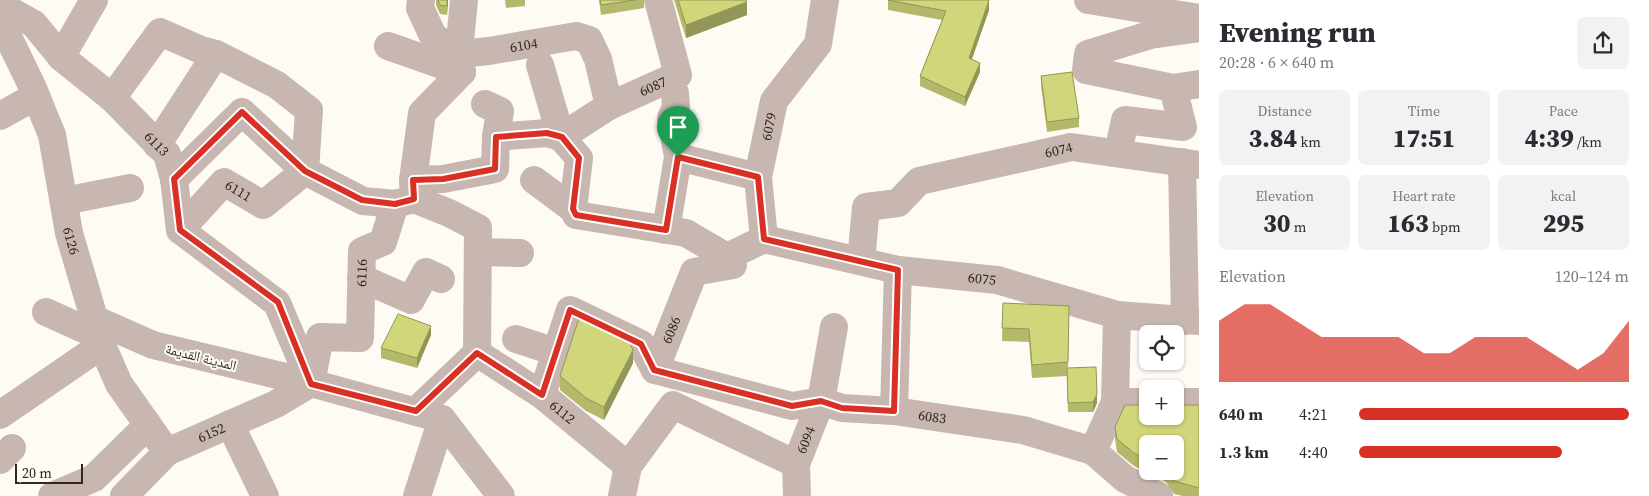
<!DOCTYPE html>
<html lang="en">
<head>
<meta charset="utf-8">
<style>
	body { margin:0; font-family:"Source Serif 4","Noto Naskh Arabic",serif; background:#f2f2f3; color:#2b2b33; height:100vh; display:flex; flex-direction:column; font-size:19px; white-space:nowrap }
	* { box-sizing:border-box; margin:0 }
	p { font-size:16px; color:#7c7c81 }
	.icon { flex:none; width:28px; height:28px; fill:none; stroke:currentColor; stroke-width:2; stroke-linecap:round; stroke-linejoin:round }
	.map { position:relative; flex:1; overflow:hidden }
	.details { display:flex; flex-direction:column; background:#fff; width:450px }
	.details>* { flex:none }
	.buttons { position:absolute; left:1139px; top:325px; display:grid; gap:10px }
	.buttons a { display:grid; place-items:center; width:45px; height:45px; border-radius:8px; background:#fff; box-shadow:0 1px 4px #0004; font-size:25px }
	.scale { position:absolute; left:15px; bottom:12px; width:68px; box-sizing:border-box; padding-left:5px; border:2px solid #30291c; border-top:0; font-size:14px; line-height:18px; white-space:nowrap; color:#30291c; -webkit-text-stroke:4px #fefaf4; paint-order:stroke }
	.pin { position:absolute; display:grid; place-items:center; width:42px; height:42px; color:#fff; margin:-51px -21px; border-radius:50% 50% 50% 0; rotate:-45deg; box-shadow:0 0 5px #0007 }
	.pin .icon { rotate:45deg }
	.round { display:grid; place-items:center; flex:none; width:52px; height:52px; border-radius:8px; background:#f2f2f3 }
	.overview { display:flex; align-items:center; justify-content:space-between; height:85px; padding:0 20px }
	h1 { font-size:28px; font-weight:800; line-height:38px }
	.figures { display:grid; grid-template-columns:repeat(3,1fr); gap:8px; height:85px; padding:5px 20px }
	.figures div { display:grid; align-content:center; border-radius:8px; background:#f2f2f3; text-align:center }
	.figures b { font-size:25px; font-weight:800 }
	.figures small { font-size:14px; font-weight:400 }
	.figures p { font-size:14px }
	.chart { height:140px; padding:10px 20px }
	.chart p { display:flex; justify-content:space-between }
	.chart svg { width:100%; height:90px; margin-top:5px; fill:#d93025; opacity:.7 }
	ul { padding:0 20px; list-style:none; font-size:16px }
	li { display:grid; grid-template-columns:80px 60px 1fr; align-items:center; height:38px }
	li i { height:12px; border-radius:6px; background:#d93025 }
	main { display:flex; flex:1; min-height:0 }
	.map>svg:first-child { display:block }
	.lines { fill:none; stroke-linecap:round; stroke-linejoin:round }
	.minor { stroke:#c7b7b0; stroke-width:28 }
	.wall { fill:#b4b86a; fill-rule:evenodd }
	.shaded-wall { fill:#929656 }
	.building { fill:#d1d67b; stroke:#929656 }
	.route-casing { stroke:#fff; stroke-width:10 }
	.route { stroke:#d93025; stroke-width:6 }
	.labels { text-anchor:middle; stroke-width:4; stroke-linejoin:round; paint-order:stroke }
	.street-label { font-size:14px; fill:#30291c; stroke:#fefaf4 }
</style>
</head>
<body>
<main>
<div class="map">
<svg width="1199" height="496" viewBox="0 0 1199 496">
	<rect width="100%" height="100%" fill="#fefaf4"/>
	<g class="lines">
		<!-- minor -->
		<g class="minor">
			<path id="s1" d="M421,0l-1,8 13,28 26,18 30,-3 87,-15 13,4 9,19 11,47"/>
			<polyline points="1088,0 1199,18"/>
			<path id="s2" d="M0,5l34,19 27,33 51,41 55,56 7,25 6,51 97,73 34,80"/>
			<path id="s3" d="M0,20l32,66 20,49 17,98 33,112 17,39 48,68"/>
			<polyline points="1199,28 1150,35 1088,54 1086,70 1173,88 1199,84"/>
			<polyline points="388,46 462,72"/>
			<polyline points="61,57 94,0"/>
			<polyline points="540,65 561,137 579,158 573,209"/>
			<polyline points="460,68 458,62 464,0"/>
			<polyline points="112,98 160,32 201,50 216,54 277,85 309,110 305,171"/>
			<polyline points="0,116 36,96"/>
			<path id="s4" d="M496,137l51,-4 14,4 48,-31 69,-31 -20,-75"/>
			<polyline points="157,145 216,54"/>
			<polyline points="1118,153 1125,120 1183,127 1173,88"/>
			<polyline points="678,157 758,177"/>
			<polyline points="1182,162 1185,321"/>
			<polyline points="174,179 242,112 305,171 363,201 395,204 414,199"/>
			<polyline points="413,180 443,179 495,169 496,137 500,111 485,104"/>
			<polyline points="534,180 573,209 576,215 686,233 727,257"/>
			<polyline points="414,199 449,213 478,228 477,353"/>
			<polyline points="414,199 413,180 422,113 462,72"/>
			<polyline points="64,201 130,188"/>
			<path id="s5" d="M180,230l44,-48 39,23 42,-34"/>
			<polyline points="666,230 678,157 671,118 676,107 675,93"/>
			<path id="s6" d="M764,239l134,31 99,10 120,35 82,6"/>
			<path id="s7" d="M764,239l-6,-62 16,-76 44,-57 7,-44"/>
			<polyline points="478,252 520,253"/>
			<path id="s8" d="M861,261l5,-54 32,-4 21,-22 152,-34 128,18"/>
			<polyline points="361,278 411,300 426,272 441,279"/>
			<polyline points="46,312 99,336"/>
			<polyline points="94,319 153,345 311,383 442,419 501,496"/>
			<polyline points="516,339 556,352"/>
			<path id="s9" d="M477,353l65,42 86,71"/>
			<path id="s10" d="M655,370l137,36 29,-5 21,7 52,3 129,19 70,21 32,28 34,17"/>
			<path id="s11" d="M311,383l9,-46 40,1 2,-87 21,-9 12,-38"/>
			<path id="s12" d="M542,395l28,-85 71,34 14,26 39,-98 39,-7 -6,-8 37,-18"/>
			<polyline points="1115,402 1148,402"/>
			<polyline points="1175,402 1199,402"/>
			<polyline points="416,411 477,353"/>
			<polyline points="894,411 898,270"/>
			<polyline points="0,415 102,345"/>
			<polyline points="230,424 265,496"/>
			<polyline points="1093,451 1115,402 1117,315"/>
			<polyline points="0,460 12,448"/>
			<polyline points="52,496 94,478 148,425"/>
			<path id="s13" d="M124,496l43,-44 109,-48 35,-21"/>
			<polyline points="417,496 442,419"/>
			<polyline points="622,496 628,466 673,405 796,464"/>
			<path id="s14" d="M797,496l-1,-32 25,-63 13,-74"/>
		</g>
	</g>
	<!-- wall -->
	<g class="wall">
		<polygon points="436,0 448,0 447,15 440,14 436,5"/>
		<polygon points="505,0 525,0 525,6 506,8"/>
		<polygon points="599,0 644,0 644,8 601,15"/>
		<polygon points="674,0 746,0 747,15 686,38"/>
		<polygon points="888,0 989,10 972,59 980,72 965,106 920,86 920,76 942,20 888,10"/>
		<polygon points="1041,76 1079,118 1079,127 1047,132 1041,85"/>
		<polygon points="1003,303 1069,306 1068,368 1097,403 1093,412 1068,412 1067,376 1032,378 1029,342 1002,341"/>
		<polygon points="431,335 417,368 381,358 381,348"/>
		<polygon points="633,363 604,420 586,411 560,390 560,376"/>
		<path d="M1199,405v91h-16l-9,-2 -8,-12 -32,-16 -17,-14 -2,-13v-12zM1148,444l27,27h-27z"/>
	</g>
	<!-- shaded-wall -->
	<g class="shaded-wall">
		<polygon points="447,0 448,0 447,15"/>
		<polygon points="989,0 989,10 969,67 969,58"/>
		<polygon points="747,2 747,15 686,38 686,25"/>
		<polygon points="980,63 980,72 965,106 965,97"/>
		<polygon points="431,326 431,335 417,368 417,358"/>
		<polygon points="633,350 633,363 604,420 604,407"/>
		<polygon points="1097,394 1097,403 1093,412 1093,402"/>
	</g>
	<!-- building -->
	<g class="building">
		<polygon points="438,0 447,0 447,6 440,5"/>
		<polygon points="600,0 635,0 601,5"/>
		<polygon points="678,0 746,0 747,2 686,25"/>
		<polygon points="888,0 989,0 969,58 980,63 965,97 920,76 946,11"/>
		<polygon points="1072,72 1079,118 1047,122 1041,76"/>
		<polygon points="1003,303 1069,306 1068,362 1032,365 1029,329 1002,328"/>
		<polygon points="398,314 431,326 417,358 381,348"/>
		<polygon points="579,318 630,343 633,350 604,407 586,398 560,376"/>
		<polygon points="1096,367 1097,394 1093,402 1068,403 1067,368"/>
		<polygon points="1125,405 1148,405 1148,416 1175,416 1175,405 1199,405 1199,488 1174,481 1167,471 1175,471 1175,444 1148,444 1148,460 1134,453 1117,439 1115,427"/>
	</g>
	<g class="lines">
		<!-- route casing -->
		<g class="route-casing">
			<polygon id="route" points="242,112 305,171 362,200 395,204 414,199 413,180 443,179 495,169 496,137 547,133 562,137 579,158 573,209 576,215 666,230 678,157 758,177 764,239 898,270 894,411 842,408 821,401 792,406 654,370 641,344 570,310 542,395 477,353 416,411 311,384 278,302 180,230 174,179"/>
		</g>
		<!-- route -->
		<use href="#route" class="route"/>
	</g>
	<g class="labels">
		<!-- street labels -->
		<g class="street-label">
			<text dy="5" stroke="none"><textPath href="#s1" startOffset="136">6104</textPath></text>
			<text dy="5" stroke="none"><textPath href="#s4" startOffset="171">6087</textPath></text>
			<text dy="5" stroke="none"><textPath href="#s7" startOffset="114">6079</textPath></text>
			<text dy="5" stroke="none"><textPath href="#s2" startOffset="211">6113</textPath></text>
			<text dy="5" stroke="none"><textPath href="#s8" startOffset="260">6074</textPath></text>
			<text dy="5" stroke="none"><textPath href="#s5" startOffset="82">6111</textPath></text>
			<text dy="5" stroke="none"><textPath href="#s3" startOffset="234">6126</textPath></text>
			<text dy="5" stroke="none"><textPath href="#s11" startOffset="152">6116</textPath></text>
			<text dy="5" stroke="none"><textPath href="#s6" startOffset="222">6075</textPath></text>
			<text dy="5" stroke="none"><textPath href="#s12" startOffset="241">6086</textPath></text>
			<text transform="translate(201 357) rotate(14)" y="5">المدينة القديمة</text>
			<text dy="5" stroke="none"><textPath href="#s9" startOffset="104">6112</textPath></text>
			<text dy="5" stroke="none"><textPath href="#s10" startOffset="284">6083</textPath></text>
			<text dy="5" stroke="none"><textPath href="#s13" startOffset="110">6152</textPath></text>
			<text dy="5" stroke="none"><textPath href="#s14" startOffset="58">6094</textPath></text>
		</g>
	</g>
</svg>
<div class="buttons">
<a><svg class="icon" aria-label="locate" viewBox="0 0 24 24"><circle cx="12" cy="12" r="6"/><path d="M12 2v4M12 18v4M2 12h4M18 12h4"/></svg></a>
<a>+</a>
<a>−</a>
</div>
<div class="scale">20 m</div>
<div class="pin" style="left:678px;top:157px;background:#1e9e55"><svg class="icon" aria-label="arrive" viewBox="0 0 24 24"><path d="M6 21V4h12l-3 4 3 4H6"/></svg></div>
</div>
<section class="details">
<div class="overview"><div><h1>Evening run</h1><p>20:28 · 6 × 640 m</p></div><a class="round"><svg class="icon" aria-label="share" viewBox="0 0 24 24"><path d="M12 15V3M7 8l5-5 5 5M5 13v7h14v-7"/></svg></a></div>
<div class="figures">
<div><p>Distance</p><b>3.84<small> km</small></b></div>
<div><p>Time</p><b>17:51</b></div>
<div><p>Pace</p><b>4:39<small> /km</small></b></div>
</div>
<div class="figures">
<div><p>Elevation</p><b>30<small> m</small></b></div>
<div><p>Heart rate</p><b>163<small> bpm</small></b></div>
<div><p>kcal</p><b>295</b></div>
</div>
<div class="chart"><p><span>Elevation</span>120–124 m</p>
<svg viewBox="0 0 160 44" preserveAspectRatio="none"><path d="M0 44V14L10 6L20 6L30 14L40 22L50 22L60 22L70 22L80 30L90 30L100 22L110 22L120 22L130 30L140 38L150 30L160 14V44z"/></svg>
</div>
<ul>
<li><b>640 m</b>4:21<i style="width:100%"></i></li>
<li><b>1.3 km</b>4:40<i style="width:75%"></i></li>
</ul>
</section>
</main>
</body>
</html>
